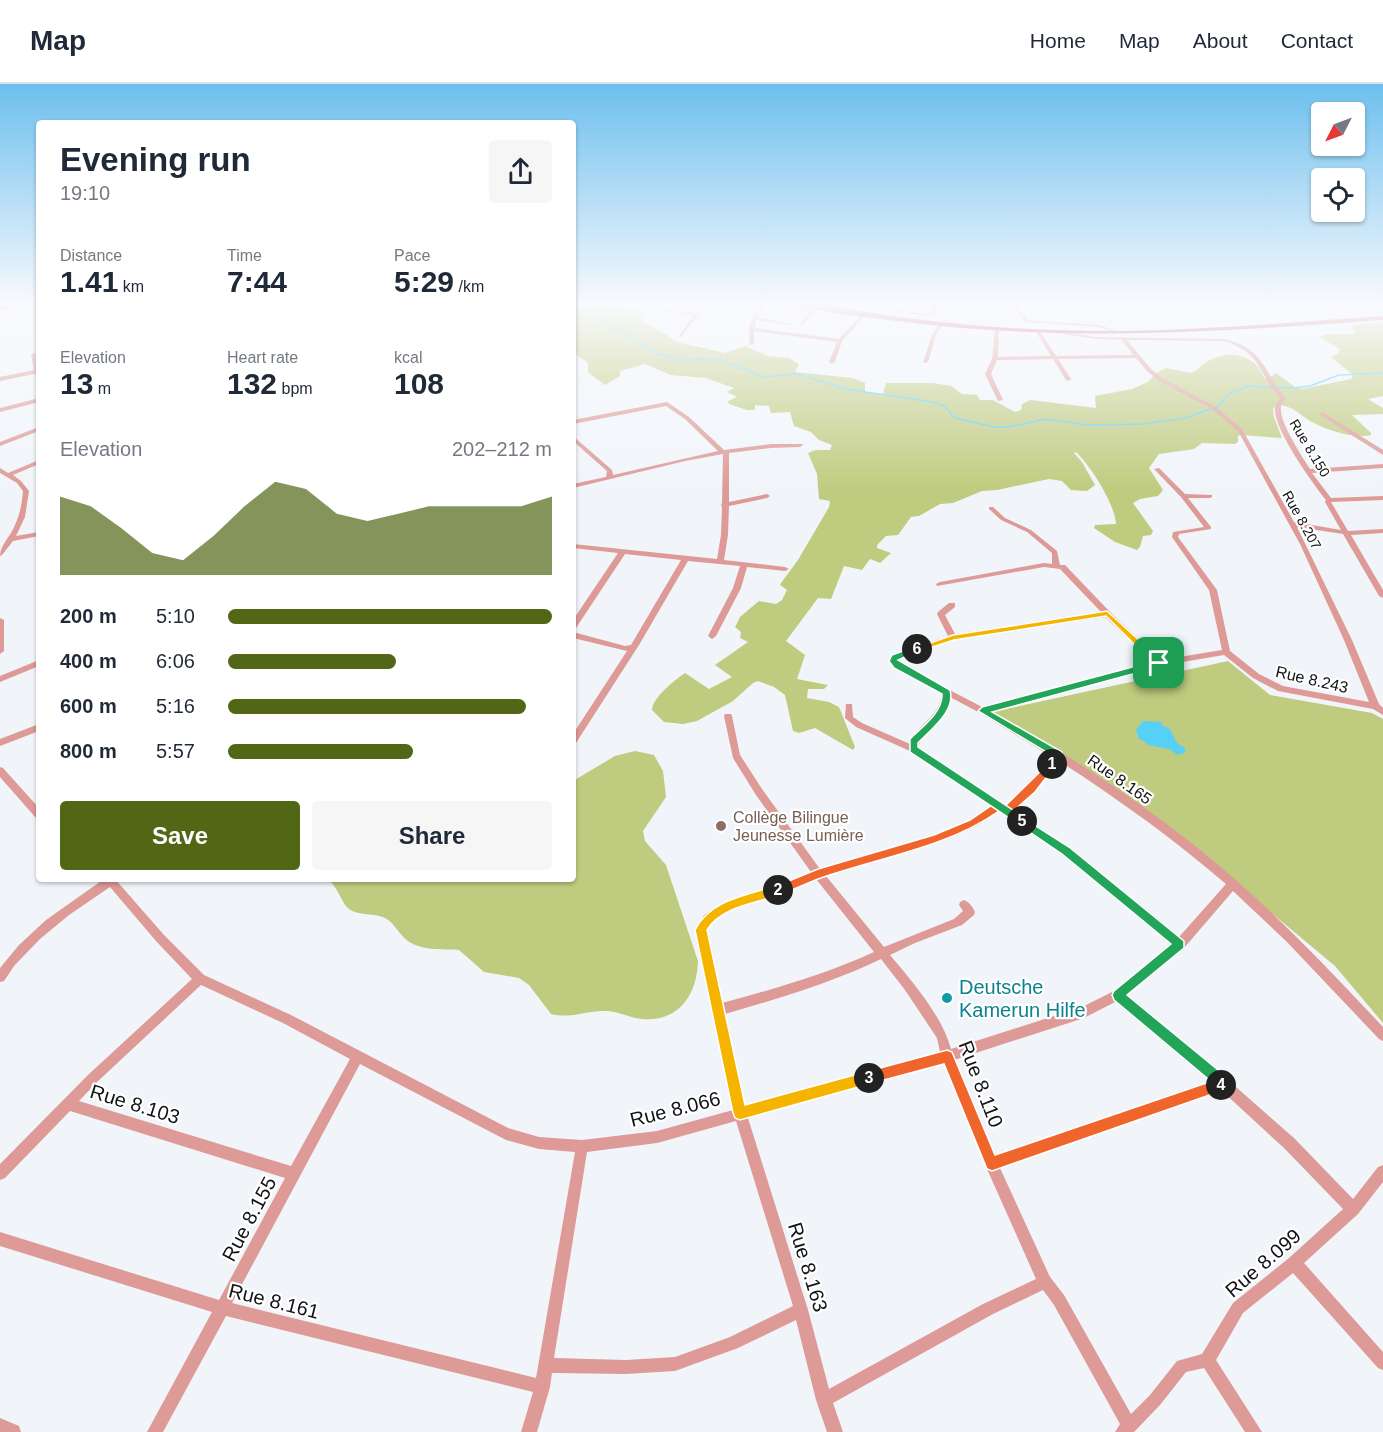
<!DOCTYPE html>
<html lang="en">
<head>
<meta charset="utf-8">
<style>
	body { margin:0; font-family:Arial,sans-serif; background:#f6f6f7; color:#1f2937; height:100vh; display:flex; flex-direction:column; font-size:22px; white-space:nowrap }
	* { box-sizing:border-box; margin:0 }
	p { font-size:20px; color:#747a83 }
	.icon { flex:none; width:33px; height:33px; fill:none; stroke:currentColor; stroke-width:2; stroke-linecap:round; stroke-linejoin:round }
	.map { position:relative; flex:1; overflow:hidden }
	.sheet { position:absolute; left:36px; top:36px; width:540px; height:762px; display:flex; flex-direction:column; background:#fff; border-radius:6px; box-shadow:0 2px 4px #0004 }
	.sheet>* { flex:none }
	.needle { width:39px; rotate:228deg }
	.fabs { position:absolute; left:1311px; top:18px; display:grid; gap:12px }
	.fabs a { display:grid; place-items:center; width:54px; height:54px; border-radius:6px; background:#fff; box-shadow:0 2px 4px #0004; font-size:30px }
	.pin { position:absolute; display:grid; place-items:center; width:51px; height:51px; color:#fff; margin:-26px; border-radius:12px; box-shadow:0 3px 9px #0006 }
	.km { position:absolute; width:30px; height:30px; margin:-15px; border-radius:50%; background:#222; color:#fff; font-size:16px; line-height:30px; text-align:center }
	.round { display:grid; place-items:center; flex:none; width:63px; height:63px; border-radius:6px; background:#f6f6f7 }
	.head { display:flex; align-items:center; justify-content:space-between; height:102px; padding:0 24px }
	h1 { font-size:33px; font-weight:600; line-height:45px }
	.figures { display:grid; grid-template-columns:repeat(3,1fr); gap:9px; height:102px; padding:6px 24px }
	.figures div { display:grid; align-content:center }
	.figures b { font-size:30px; font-weight:600 }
	.figures small { font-size:16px; font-weight:400 }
	.figures p { font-size:16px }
	.chart { height:168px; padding:12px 24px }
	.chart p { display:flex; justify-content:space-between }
	.chart svg { width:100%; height:108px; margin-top:6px; fill:#526715; opacity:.7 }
	.button { display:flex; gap:12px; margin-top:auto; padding:12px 24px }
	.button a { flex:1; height:69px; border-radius:6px; background:#526715; color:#fff; font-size:24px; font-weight:600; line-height:69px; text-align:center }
	.button a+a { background:#f6f6f7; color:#1f2937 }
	ul { padding:0 24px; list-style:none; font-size:20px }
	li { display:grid; grid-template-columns:96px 72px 1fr; align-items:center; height:45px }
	li i { height:15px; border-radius:8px; background:#526715 }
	header { display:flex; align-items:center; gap:36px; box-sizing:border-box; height:84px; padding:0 30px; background:#fff; border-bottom:2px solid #e0e1e3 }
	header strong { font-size:28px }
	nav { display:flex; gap:33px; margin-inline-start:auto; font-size:21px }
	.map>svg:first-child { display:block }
	.green { fill:#bfcb7e }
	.water { fill:#56d0f6 }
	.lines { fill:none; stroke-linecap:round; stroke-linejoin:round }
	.stream { stroke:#56d0f6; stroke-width:1.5 }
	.minor { fill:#dd9a96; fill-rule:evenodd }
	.secondary { fill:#cc6c69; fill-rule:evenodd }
	.trunk { fill:#b63139; fill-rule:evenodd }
	.split-1 { fill:#22a559; stroke:#fff; stroke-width:1.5 }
	.split-2 { fill:#f0652b; stroke:#fff; stroke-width:1.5 }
	.split-3 { fill:#f5b400; stroke:#fff; stroke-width:1.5 }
	.split-4 { fill:#f0652b; stroke:#fff; stroke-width:1.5 }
	.split-5 { fill:#22a559; stroke:#fff; stroke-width:1.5 }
	.split-6 { fill:#22a559; stroke:#fff; stroke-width:1.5 }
	.split-7 { fill:#f5b400; stroke:#fff; stroke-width:1.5 }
	.education-dot { fill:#8d6e63; stroke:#fff; stroke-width:2 }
	.culture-dot { fill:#0f9aa8; stroke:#fff; stroke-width:2 }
	.labels { text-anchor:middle; stroke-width:4.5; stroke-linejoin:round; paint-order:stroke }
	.far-street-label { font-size:14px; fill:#111314; stroke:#fff }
	.street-label { font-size:16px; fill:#111314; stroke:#fff }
	.education-label { font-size:16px; fill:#785e54; stroke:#fff; text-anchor:start }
	.near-culture-label { font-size:20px; fill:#0d838f; stroke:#fff; text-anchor:start }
	.near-street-label { font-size:20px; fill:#111314; stroke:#fff }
</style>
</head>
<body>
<header>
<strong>Map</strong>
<nav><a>Home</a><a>Map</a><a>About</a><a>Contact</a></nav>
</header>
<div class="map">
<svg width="1383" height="1348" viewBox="0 0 1383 1348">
	<rect width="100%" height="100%" fill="#f1f5fa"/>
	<!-- green -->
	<g class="green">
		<path d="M587,218l6,3 8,-3h26l-10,5 24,4 5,3 -5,6 37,22 47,11 20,-7 23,10 21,2 10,6 -4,8 58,6 12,5v9l18,2 3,-11h47l18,3 11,8 15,1 3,5h13l22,12 6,-2 1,-6 8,-4 66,8 -1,-12 37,-7 16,-7 8,-9 10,-5 26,5c7,-4 12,-11 20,-14 20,-9 44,-4 52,19h5l7,-5 19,14 7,2 49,-10 2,-4 -22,-18 8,-4 1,-4 -21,-12 7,-3h27l2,-2 -3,-6 1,-1 30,-3v74l-15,3 15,9v6l-31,1 19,18v2c-18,4 -45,-5 -61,-14 -12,-8 -18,-16 -34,-16l-3,4 1,8 8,21 -42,-3 -2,1v6l-3,2 -33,-1 -8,6 -35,5 -10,14 14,22 -5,6 -18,3 -7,4 20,28 -2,4 -8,1 -3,11 -3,3 -22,-8 -21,-14 1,-3 21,-1c-1,-20 -26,-59 -40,-72l-2,1 8,9 13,23 -8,6 -16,-1 -9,-9 -13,-2 -52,11 -15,1 -29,12 -13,1 -21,12 -8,1 -13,18 -12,1 -9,9v3l14,5 -11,10 -10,-4 -8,11 -18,-4 -13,33 -13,-1 -32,43 19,14 -8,24 31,6 -4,4h-16l-1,9 22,4 10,5 16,40 -2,3 -38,-22 -16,5 -6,-2 -8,-36 -11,-8 -16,-6 -5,2 -20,18 -36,20 -14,3 -19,-2 -12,-12c0,-12 23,-30 33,-37l24,16 23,-12 -17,-12 33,-23 -8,-4 1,-6 -6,-5 5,-10 19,-16 17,3 6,-4 5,-10 -7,-5 1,-2 17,-23 31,-53 1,-6 -11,-2 -2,-25 -9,-21 8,-3h14l2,-5 -13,-5 -8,-8 -17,-6 -4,-14 -19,1 -2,-7 -14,-1v5h-8l-18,-6 -1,-3 9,-4 -10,-5 7,-4 -28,-10 -35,-3 -26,-11 -25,7v5l-15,9 -17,-13v-9l-15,-11v-49z"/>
		<polygon points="1228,577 1270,611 1372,629 1383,635 1383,939 1335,882 1239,802 992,628"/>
		<path d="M635,667l19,4 9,16 3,26 -23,34 2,10 21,24 32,96c-1,33 -18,61 -56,58 -12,-1 -24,-8 -36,-8 -19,-1 -35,8 -55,3l-22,-29 -10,-7 -35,-6 -25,-22c-16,-1 -37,1 -51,-9 -9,-6 -13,-18 -23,-23 -12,-6 -30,-1 -39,-12 -7,-10 -8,-17 -18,-27h245v-98l42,-25z"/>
	</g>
	<!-- water -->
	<polygon class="water" points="1143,637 1161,638 1163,642 1170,645 1177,659 1184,663 1186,668 1178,671 1169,665 1148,661 1144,657 1139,655 1136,646"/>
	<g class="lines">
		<!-- stream -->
		<polyline class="stream" points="618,218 589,229 658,270 673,274 721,276 763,293 797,290 846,305 932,318 944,322 955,334 994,343 1009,343 1046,335 1088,341 1144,340 1185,334 1219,322 1227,311 1247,302 1294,304 1310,302 1339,291 1383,289"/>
		<!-- minor -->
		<g class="minor">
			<polygon points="703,218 708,218 681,253 679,252 694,231 650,226 652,225 696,229"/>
			<path d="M761,218h12l41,9 -12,14 -2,-1 9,-12 -42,-8 -10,13 34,7 -2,1 -33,-5 -1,8 84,11 23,-25 4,1 -24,26 -7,21 -3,2 -3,-2 8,-20 -83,-11v13l-4,1c-3,-16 1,-30 12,-42z"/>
			<polygon points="846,218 858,218 925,230 931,227 933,218 937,218 935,229 925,232"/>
			<polygon points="1011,218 1016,218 1027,236 1099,241 1123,249 1121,250 1099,243 1024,238"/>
			<polygon points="1370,218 1376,218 1383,222 1383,225"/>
			<polygon points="939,240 943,241 936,251 928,278 923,279 932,251"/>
			<path d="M995,244l4,1 -1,28 53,-1 -15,-24 2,-1h2l16,25 77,-1 -11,-15 -26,-1 -33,-5v-1l2,-1 31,5 129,2c40,11 38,31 61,60 -3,3 -5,4 -5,8 -2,15 21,49 29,62l73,-5v4l-71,5 19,25 52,-2v4l-52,2 17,29 35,-2v4l-32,2 32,55v8l-4,-2 -36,-62 -46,-7 55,113 27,64 4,4v7l-10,-6 -95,-18 -25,-13 -29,-23 -65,11 -168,46c24,13 48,26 71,41 61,38 122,81 176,129 51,45 98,95 145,145v14l-4,-2 -92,-97 -54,-51 -49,57 -57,47 101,85 66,58 59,61 25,-32 5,-2v17l-25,32 -54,49 79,89v18l-5,-2 -85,-95 -50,40 -27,47 46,72h-17l-41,-64 -18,4 -26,33 -26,27h-19l5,-8 -66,-119 -11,-15 -50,24 -160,89 10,29h-16l-11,-32 -20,-80 -58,28 -63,23 -49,3 -74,-1 -2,14 -13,45h-16l12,-40 -307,-76 -63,116h-16l65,-120 -212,-66v-14l219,68 66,-122 -215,-67 -65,67 -5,2v-16l88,-89 104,-96 -36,-38 -46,-54 -41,28 -29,24 -26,27 -10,15 -4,1v-14l19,-23 27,-25 58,-41h11l49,56 40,40 87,40 217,113 31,9 43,3 75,-9 76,-21 -37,-180 8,-15 18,-11 65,-21 24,-11 -55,-77 -23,-37 -9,-42 1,-2h6l1,2 8,39 22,34 58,80 114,-33 36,-16 21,-14 -81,-55 -54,-24 -11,-9 1,-14h6l1,13 9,6 48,21c8,-21 30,-27 32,-51l-48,-25 -5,-7 3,-6 56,-19 -11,-22 1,-2 11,-9h6v4l-10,8 10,19 146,-22 -41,-43 -16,-2 -107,19 -1,-2 4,-2 104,-19 8,1v-11l-25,-21 -26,-12 -12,-11v-2h4l12,11 26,12 26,21 3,14h5l45,47 51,48 61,-10 -13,-60 -37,-53 1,-5 31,-5 -23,-30 -27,-28 5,-1 26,26 27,1v2l-2,1h-22l23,29v2l-32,5 -1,3 39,53 13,61 29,23 24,12 86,16 -25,-62 -44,-96 -62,-113 -26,-22 -49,-26 -15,-11 -12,-14 -78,1 13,20 -3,2 -2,-1 -13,-21 -56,1 -6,14 12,26 -5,1 -13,-27 7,-15zM1127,256l98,1c37,13 33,32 55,58 -2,3 -4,4 -5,8 -3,20 38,77 51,93l-1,2 16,28 -47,-8 -52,-93 -26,-22 -49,-26 -15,-11zM1105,533l48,45 -169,46 -84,-44 -3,-3 1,-2 56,-20zM950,613l30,16 72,44 -24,29 -22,20 -88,-58c5,-21 29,-29 32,-51zM1059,677c59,37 114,78 167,123l-47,53 -111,-90 -54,-36 20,-19zM999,727l63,42 110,91 -58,47 -32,16 -131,42c-8,-32 -40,-69 -61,-94l25,-12 47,-18 12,-10 1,-3c-2,-5 -6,-10 -11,-12l-4,2 -1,3 4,6 -9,8 -70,28 -58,-71 113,-34 37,-16zM816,795l58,73c-48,22 -100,37 -152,51l-16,-72 6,-10 17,-10 60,-20zM881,875l24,31 32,48 3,14 -195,54 -20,-92c52,-15 106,-31 156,-55zM201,901l82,38 67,36 -59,107 -212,-65 17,-18zM1117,917l95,81 -217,74 -41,-96 130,-42zM944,979l43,106 49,110 -53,25 -154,85 -21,-79 -60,-192zM360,980l146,76 33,9 36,3 -39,226 -304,-75zM1222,1007l62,57 59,61 -54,49 -56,45 -31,51 -25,7 -27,34 -19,19 -67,-119 -14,-18 -50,-109zM736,1037l57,185 -63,31 -55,20 -49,3 -72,-2 33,-206 70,-9z"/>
			<polygon points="34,269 37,271 39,289 0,297 0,293 34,286 31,271"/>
			<polygon points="39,314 39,318 0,328 0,324"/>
			<polygon points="667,318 689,333 724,366 771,360 802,360 803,361 800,363 771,364 729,369 729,418 767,410 770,412 767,414 729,422 728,451 724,476 785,483 789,485 785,487 747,483 741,504 716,552 712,555 708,552 733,504 740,482 688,477 639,561 576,659 573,660 573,650 627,567 573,554 573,548 625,562 631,561 681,476 625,470 576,544 573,545 573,536 618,469 573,464 573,460 717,475 721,451 722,423 721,421 722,419 723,370 685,377 573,404 573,400 606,393 607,387 573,357 573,352 612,386 613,391 718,367 685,335 666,322 573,340 573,336"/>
			<polygon points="1320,329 1324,329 1383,366 1383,371 1320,331"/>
			<polygon points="39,343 39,347 0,362 0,358"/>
			<path d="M39,376v4l-26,11 8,6 8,10 -4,26 -9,19 23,-4v4l-26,5 -11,14 -2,1c0,-11 11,-20 15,-31 5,-11 7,-22 8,-34l-6,-8 -17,-10v-5l8,5z"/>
			<polygon points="0,534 4,536 4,567 0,570"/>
			<polygon points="39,576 39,582 0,598 0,592"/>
			<polygon points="39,640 39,647 0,662 0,655"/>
			<polygon points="0,683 3,684 39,724 39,735 36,734 0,693"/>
			<polygon points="0,1334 19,1342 21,1348 0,1348"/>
		</g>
		<!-- secondary -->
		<polygon class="secondary" points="30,218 39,218 39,221 0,226 0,222"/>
		<!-- trunk -->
		<path class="trunk" d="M791,218h18c103,20 207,30 311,29 88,-1 176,-9 263,-15v4c-168,12 -326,23 -494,0 -23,-3 -79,-8 -98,-18z"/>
	</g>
	<!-- sky -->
	<linearGradient id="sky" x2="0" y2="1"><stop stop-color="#6dbfee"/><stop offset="0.54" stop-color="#f9fafd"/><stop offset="1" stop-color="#f9fafd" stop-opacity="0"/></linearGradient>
	<rect width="1383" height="407" fill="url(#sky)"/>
	<!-- split-1 -->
	<polygon class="split-1" points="1159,576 1162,577 1162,582 992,628 1062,668 1062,674 1052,683 1047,680 1053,672 978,627 982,623"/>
	<!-- split-2 -->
	<path class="split-2" d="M1052,676l5,4 -2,2 -20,26 -25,22 -4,1 -7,-4c-53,37 -118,46 -178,67 -14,5 -28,12 -43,17l-4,-1v-7l44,-18 116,-34 36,-15 25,-17 4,-1 7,3z"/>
	<!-- split-3 -->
	<path class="split-3" d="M778,801l4,2v7c-24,9 -61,12 -75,36l38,175 124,-34 4,2 2,5 -2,4 -4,2 -129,36 -5,-2 -2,-5 -38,-183c15,-31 54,-35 83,-45z"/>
	<!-- split-4 -->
	<polygon class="split-4" points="947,966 952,968 995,1071 1221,994 1225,996 1227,1001 1225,1006 1221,1007 992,1087 987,1085 944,980 869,1000 864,998 862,994 864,989 869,987"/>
	<!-- split-5 -->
	<polygon class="split-5" points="1022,733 1069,763 1184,857 1184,864 1127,911 1229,995 1230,1000 1229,1004 1221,1007 1216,1006 1214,1000 1114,916 1112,911 1114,907 1171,860 1062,770 1018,740 1018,734"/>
	<!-- split-6 -->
	<path class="split-6" d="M914,563l8,2 -24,11 52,30c6,21 -19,39 -32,53v4l107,71v6h-7l-108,-72v-13c12,-12 33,-27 32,-45l-48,-26 -5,-7 3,-6z"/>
	<!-- split-7 -->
	<polygon class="split-7" points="1107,527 1162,577 1162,582 1156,582 1106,532 954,556 917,568 913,565 953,551"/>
	<!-- markers -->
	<circle class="education-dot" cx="721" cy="742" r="6"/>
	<circle class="culture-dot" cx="947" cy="914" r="6"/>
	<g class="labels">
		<!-- far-street labels -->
		<g class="far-street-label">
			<text transform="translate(1310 364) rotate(59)" y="5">Rue 8.150</text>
			<text transform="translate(1302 436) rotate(61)" y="5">Rue 8.207</text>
		</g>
		<!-- street labels -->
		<g class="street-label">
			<text transform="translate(1312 595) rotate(13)" y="6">Rue 8.243</text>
			<text transform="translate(1120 695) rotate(35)" y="6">Rue 8.165</text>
		</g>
		<!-- education labels -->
		<g class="education-label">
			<text x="733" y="739">Collège Bilingue<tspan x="733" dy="18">Jeunesse Lumière</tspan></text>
		</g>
		<!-- near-culture labels -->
		<g class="near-culture-label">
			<text x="959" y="910">Deutsche<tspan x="959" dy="23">Kamerun Hilfe</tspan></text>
		</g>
		<!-- near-street labels -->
		<g class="near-street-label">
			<text transform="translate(981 1000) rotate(69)" y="7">Rue 8.110</text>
			<text transform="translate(135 1020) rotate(17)" y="7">Rue 8.103</text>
			<text transform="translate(675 1025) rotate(-14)" y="7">Rue 8.066</text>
			<text transform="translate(249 1135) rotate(-62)" y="7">Rue 8.155</text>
			<text transform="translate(1263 1179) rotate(-41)" y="7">Rue 8.099</text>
			<text transform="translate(808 1183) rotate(73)" y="7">Rue 8.163</text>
			<text transform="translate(274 1217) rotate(14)" y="7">Rue 8.161</text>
		</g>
	</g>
</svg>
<div class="fabs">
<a><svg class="needle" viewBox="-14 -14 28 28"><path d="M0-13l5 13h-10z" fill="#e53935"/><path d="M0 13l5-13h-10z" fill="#747a83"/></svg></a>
<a><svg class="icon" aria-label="locate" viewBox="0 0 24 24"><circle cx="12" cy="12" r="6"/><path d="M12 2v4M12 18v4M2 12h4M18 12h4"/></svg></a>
</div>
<div class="pin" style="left:1159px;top:579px;background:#1e9e55"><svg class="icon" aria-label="arrive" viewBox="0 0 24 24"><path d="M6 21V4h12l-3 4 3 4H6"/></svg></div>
<b class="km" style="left:1052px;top:680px">1</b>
<b class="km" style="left:778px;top:806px">2</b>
<b class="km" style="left:869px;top:994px">3</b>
<b class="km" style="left:1221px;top:1001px">4</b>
<b class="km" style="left:1022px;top:737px">5</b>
<b class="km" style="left:917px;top:565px">6</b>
<section class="sheet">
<div class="head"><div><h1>Evening run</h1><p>19:10</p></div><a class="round"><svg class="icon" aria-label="share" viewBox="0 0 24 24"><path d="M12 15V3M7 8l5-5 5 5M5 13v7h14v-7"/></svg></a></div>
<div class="figures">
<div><p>Distance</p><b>1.41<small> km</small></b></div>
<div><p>Time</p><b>7:44</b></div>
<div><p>Pace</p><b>5:29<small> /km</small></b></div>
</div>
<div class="figures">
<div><p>Elevation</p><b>13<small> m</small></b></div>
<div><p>Heart rate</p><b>132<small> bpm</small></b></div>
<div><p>kcal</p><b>108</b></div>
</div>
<div class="chart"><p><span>Elevation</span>202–212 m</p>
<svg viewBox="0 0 160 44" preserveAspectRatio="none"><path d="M0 44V12L10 16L20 25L30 35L40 38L50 28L60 16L70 6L80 9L90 19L100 22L110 19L120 16L130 16L140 16L150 16L160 12V44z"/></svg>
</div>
<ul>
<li><b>200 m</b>5:10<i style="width:100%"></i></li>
<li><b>400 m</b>6:06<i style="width:52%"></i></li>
<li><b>600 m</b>5:16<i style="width:92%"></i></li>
<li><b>800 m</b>5:57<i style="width:57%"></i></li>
</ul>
<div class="button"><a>Save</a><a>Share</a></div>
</section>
</div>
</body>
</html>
